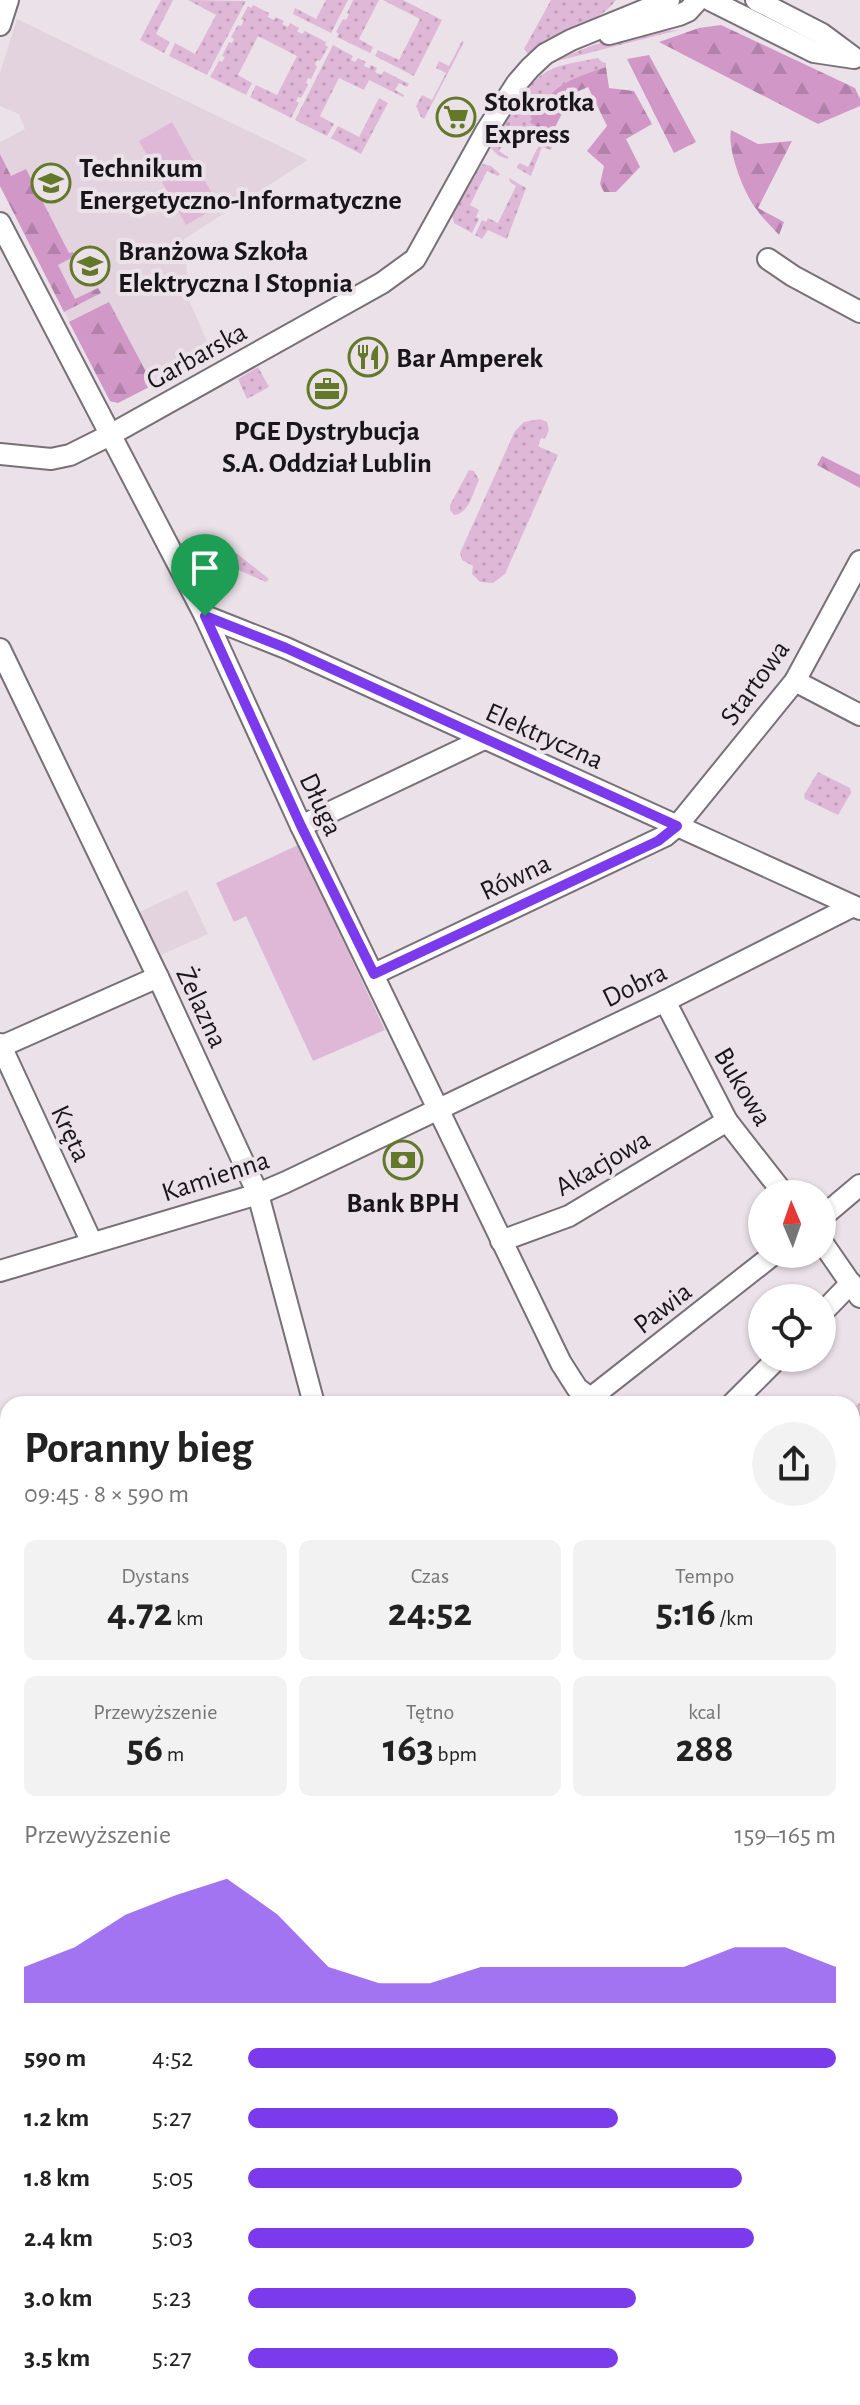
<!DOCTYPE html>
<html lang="pl">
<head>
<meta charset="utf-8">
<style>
	body { margin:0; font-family:"Alegreya Sans",sans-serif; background:#f2f2f2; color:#222; height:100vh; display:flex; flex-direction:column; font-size:30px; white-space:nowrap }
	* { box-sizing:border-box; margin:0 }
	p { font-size:26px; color:#767676 }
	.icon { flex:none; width:44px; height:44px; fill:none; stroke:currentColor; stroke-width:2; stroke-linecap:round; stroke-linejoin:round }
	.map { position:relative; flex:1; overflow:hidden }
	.details { position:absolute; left:0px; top:1396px; width:860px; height:1010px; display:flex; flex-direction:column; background:#fff; border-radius:24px 24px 0 0; box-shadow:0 2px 6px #0004 }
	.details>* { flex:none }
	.needle { width:52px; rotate:358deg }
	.controls { position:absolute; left:748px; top:1180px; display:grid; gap:16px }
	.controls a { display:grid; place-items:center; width:88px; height:88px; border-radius:50%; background:#fff; box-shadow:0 2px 6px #0004; font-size:40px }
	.pin { position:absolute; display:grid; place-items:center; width:68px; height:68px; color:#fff; margin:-82px -34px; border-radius:50% 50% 50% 0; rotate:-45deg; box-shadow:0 0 8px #0007 }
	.pin .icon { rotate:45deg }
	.round { display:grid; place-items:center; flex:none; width:84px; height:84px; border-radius:42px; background:#f2f2f2 }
	.head { display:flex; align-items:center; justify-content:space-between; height:136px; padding:0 24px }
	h1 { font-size:44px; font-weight:700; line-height:60px }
	.figures { display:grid; grid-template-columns:repeat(3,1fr); gap:12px; height:136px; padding:8px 24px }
	.figures div { display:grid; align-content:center; border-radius:12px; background:#f2f2f2; text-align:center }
	.figures b { font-size:40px; font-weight:700 }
	.figures small { font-size:22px; font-weight:400 }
	.figures p { font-size:22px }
	.chart { height:224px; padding:16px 24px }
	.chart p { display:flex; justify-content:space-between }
	.chart svg { width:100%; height:144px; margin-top:8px; fill:#7c3aed; opacity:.7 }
	ul { padding:0 24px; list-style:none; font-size:26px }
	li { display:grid; grid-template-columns:128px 96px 1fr; align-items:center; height:60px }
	li i { height:20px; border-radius:10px; background:#7c3aed }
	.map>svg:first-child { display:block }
	.built { fill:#e2d3df }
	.industrial { fill:url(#industrial-furrows) }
	.grass { fill:url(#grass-dots) }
	.forest { fill:url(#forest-firs) }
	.park { fill:#dfb8d8 }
	.garden { fill:url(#garden-furrows) }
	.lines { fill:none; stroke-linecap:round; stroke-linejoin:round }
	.river { stroke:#ad76a4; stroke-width:26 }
	.minor-casing { stroke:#777076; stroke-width:24 }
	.major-casing { stroke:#777076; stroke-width:28 }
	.minor { stroke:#fff; stroke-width:20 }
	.major { stroke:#fff; stroke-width:24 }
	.route-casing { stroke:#fff; stroke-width:16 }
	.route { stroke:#7c3aed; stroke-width:10 }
	.labels { text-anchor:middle; stroke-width:8; stroke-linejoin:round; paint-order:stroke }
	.poi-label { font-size:28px; font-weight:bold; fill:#191619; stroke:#ebe2e9; text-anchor:start }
	.street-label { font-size:28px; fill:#191619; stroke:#ebe2e9 }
</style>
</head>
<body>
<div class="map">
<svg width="860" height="2405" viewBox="0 0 860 2405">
	<defs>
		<pattern id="industrial-furrows" width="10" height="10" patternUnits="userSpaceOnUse" patternTransform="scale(2)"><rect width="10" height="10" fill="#e2d3df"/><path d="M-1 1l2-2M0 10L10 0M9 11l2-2" fill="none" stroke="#c1b4bf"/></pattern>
		<pattern id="grass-dots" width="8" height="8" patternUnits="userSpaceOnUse" patternTransform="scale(2)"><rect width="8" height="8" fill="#dfb8d8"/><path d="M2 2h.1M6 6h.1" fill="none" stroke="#bf9db9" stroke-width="1.8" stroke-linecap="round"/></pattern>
		<pattern id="forest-firs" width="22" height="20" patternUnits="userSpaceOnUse" patternTransform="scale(2)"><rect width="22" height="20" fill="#d097c7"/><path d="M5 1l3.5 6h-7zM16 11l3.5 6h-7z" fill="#b281aa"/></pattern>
		<pattern id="garden-furrows" width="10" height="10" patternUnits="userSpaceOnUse" patternTransform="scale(2)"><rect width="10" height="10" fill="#dfb8d8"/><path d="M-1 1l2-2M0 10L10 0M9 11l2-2" fill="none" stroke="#bf9db9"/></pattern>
	</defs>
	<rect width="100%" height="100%" fill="#ebe2e9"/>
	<!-- built -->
	<g class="built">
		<polygon points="17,19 308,160 184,239 189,300 209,346 185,364 187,368 118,403 110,401 0,186 0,142 25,129 19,114 0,106 0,73"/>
		<polygon points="187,890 208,934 161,955 139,912"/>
	</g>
	<!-- industrial -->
	<polygon class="industrial" points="8,2282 8,2398 221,2398 210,2405 0,2405 0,2286"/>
	<!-- grass -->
	<g class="grass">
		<polygon points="161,0 173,0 156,34 170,42 164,53 140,40"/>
		<polygon points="188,0 246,1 207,75 169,56 175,43 195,54 216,15"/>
		<polygon points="326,0 348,0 331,33 293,14 295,8 316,19"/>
		<polygon points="353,0 379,0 359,39 373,47 370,53 337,37 339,34 336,32 343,19 346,20 349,14 347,13"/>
		<polygon points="383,0 403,0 442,20 414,76 375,56 378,50 399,60 420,19"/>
		<path d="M551,0h65c-17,24 -62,34 -88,54l-4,-5z"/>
		<polygon points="253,5 269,13 268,17 274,20 276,17 284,21 282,24 288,27 290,23 299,28 297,31 302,34 305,31 326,42 325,45 328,47 320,61 317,60 315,64 317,67 311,79 308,78 306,83 308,85 301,98 298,97 296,101 299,103 291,118 250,97 256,85 277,95 297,56 258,36 238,75 252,83 246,95 210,77 219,61 222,62 225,57 222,56 229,42 232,43 234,39 231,37 238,25 241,26 244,20 241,19 248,6 251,8"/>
		<path d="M679,30l-122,31c36,-20 81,-29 122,-31z"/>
		<polygon points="462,41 464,42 424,119 421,117 416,106 422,95 432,100 446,73 436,68 439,61 449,66"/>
		<polygon points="333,45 353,56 351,60 355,62 358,58 366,62 364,66 369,68 371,65 377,68 375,72 381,75 384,71 409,84 407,87 399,83 395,90 404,95 403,97 369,80 364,90 339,78 320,116 334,124 327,136 295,120"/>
		<path d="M598,58l4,4 4,1v4c-41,14 -51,17 -75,55l24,19 -4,9 -9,-3 -11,29 -14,-8v-2l3,-3 8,4 12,-24 -28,-14 -13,22 9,6v2l-9,-3 -8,-8c15,-28 31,-66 63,-80 13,-5 30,-7 44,-10z"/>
		<polygon points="379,98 388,103 361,154 331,138 338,126 359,137"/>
		<polygon points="482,164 491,166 500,174 498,176 487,171 470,205 479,210 476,217 479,219 472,233 454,223 452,215"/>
		<polygon points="509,178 526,188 507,239 488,230 482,239 475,235 482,220 486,222 488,218 498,223 516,186 510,182"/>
		<polygon points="258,367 269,387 247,399 238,379"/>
		<polygon points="540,419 547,422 549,430 545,439 541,438 538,446 558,455 505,574 493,583 480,582 472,574 473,566 462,560 460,553 515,431 524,422"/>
		<path d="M469,470l5,1 5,9c-6,12 -10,34 -25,35l-4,-5v-5z"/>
		<polygon points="225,544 269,579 266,582 234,568 223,547"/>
		<polygon points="818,772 850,788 851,793 838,815 805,799 804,795"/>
		<polygon points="860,1403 860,1476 852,1462 852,1408"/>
		<polygon points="8,1668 8,1780 0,1768 0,1673"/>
	</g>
	<!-- forest -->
	<g class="forest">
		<polygon points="721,25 855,88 860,99 860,106 818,124 659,42 699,28"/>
		<polygon points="649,55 696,142 674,153 627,59"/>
		<path d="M606,67l3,21 25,3 18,33 -26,15 14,28 -24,25h-12l-4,-8 4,-18 -17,-15 20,-25 -19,-39 -16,7 -22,43 -20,-15c25,-38 34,-41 76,-55z"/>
		<path d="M731,130l27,14 34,-3 -34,67 26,14 -5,13c-7,-8 -16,-16 -22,-25 -13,-16 -30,-60 -26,-80z"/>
		<polygon points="0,154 11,176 26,169 69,253 73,252 75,256 58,265 75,299 98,288 101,293 64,312 0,186"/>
		<polygon points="109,302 153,385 118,403 110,401 69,322"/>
		<polygon points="822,456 860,475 860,488 817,465"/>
	</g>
	<!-- park -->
	<g class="park">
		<polygon points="172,122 219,206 186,225 139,141"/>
		<polygon points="298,845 385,1030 313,1061 246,916 234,922 216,883"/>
	</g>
	<!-- garden -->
	<g class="garden">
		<polygon points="852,2343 860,2349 860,2405 716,2405 707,2398 852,2398"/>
		<polygon points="476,2398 662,2398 672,2405 473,2405"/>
	</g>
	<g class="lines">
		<!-- river -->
		<g class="river">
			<polyline points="0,1747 8,1759"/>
			<polyline points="684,2398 693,2405"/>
		</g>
		<!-- minor casing -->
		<g class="minor-casing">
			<g id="minor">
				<polyline points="710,0 814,52 854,58"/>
				<polyline points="756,0 822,34 853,57"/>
				<polyline points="0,25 8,0"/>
				<polyline points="609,34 679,15 688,11 698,0"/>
				<polyline points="0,223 205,616 301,826 561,1363 577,1388 598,1404"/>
				<polyline points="768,259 793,276 860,312"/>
				<polyline points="0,454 51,459 70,455 110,435 382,283 415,259 485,133 517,83 530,68 545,54 571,40 669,0"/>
				<polyline points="205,616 286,648 860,909"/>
				<polyline points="0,649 158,977 258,1194 314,1404"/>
				<polyline points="795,681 860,715"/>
				<polyline points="301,826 484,739"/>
				<polyline points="374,974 665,836 677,826 795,681 860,561"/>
				<polyline points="665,1001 727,1121 784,1194"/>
				<polyline points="0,1044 92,1243"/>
				<polyline points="0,1047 158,977"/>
				<polyline points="822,1217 860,1185"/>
				<polyline points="501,1241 569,1216 727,1121"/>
				<polyline points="822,1242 860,1297"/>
				<polyline points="0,1271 258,1194 286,1182 665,1001 853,906"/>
				<polyline points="822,1313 851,1283"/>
				<polyline points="583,1404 774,1254"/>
				<polyline points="732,1404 778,1358"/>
				<polyline points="0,1439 8,1438"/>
				<polyline points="0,1596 8,1595"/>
				<polyline points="0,1623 8,1631"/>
				<polyline points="852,1661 860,1669"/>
				<polyline points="852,1845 860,1840"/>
				<polyline points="852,2042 860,2047"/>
				<polyline points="0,2108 8,2103"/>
				<polyline points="0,2274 8,2270"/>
				<polyline points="852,2333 860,2339"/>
				<polyline points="397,2398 404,2405"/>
				<polyline points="357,2405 368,2398"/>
			</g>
		</g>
		<!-- major casing -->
		<g class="major-casing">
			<g id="major">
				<polyline points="852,1786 860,1781"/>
				<polyline points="852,1815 860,1810"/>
				<polyline points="258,2405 267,2398"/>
				<polyline points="302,2405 310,2398"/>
			</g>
		</g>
		<!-- minor -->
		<use href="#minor" class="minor"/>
		<!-- major -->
		<use href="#major" class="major"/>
	</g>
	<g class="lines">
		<!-- route casing -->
		<g class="route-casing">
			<polygon id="route" points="205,616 286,648 677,826 658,841 374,974 301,826"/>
		</g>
		<!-- route -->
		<use href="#route" class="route"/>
	</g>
	<!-- icons -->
	<defs>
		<g id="supermarket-ring" transform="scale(2)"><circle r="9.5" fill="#ebe2e9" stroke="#647829" stroke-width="1.5"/><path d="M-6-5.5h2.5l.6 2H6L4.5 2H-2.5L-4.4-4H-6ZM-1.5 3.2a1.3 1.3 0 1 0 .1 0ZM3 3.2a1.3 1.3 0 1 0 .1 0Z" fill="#647829"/></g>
		<g id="school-ring" transform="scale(2)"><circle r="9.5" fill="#ebe2e9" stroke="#647829" stroke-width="1.5"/><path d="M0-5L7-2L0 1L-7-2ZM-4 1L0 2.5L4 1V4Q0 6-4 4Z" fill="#647829"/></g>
		<g id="restaurant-ring" transform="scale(2)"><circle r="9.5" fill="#ebe2e9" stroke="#647829" stroke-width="1.5"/><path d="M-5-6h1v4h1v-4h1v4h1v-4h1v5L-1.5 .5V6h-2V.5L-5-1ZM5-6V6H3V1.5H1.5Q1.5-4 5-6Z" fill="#647829"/></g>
		<g id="office-ring" transform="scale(2)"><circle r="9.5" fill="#ebe2e9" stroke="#647829" stroke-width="1.5"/><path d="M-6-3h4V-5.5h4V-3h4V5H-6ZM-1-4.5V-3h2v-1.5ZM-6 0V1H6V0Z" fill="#647829"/></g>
		<g id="bank-ring" transform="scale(2)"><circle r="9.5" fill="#ebe2e9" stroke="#647829" stroke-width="1.5"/><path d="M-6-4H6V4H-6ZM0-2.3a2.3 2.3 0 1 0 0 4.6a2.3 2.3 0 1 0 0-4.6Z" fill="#647829"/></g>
	</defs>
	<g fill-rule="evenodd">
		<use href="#supermarket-ring" x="456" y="117"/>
		<use href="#school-ring" x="51" y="183"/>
		<use href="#school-ring" x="90" y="266"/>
		<use href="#restaurant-ring" x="368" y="357"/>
		<use href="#office-ring" x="327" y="389"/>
		<use href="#bank-ring" x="403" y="1160"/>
	</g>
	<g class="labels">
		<!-- poi labels -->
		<g class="poi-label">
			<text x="484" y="111">Stokrotka<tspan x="484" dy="32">Express</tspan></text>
			<text x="79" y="177">Technikum<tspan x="79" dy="32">Energetyczno-Informatyczne</tspan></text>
			<text x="118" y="260">Branżowa Szkoła<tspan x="118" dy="32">Elektryczna I Stopnia</tspan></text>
			<text x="396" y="367">Bar Amperek</text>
			<text x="327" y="440" text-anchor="middle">PGE Dystrybucja<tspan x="327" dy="32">S.A. Oddział Lublin</tspan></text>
			<text x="403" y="1212" text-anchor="middle">Bank BPH</text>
		</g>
		<!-- street labels -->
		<g class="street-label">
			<text transform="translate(196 355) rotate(-29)" y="10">Garbarska</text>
			<text transform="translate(754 682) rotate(-54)" y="10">Startowa</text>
			<text transform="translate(545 735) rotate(24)" y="10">Elektryczna</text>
			<text transform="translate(322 804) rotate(65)" y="10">Długa</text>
			<text transform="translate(515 876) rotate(-25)" y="10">Równa</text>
			<text transform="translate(634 984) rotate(-26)" y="10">Dobra</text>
			<text transform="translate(203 1007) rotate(65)" y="10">Żelazna</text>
			<text transform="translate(744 1086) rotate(59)" y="10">Bukowa</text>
			<text transform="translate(72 1133) rotate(65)" y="10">Kręta</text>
			<text transform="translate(602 1162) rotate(-30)" y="10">Akacjowa</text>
			<text transform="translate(215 1175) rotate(-18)" y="10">Kamienna</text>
			<text transform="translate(662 1307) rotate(-38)" y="10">Pawia</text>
		</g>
	</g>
</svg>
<div class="controls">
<a><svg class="needle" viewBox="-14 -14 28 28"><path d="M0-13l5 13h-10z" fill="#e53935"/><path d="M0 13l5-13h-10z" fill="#767676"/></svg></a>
<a><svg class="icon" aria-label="locate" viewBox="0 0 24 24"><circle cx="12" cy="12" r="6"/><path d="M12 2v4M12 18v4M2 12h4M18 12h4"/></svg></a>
</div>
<div class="pin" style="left:205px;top:616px;background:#1e9e55"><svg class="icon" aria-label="arrive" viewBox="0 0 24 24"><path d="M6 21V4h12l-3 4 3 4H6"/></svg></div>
<section class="details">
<div class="head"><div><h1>Poranny bieg</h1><p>09:45 · 8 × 590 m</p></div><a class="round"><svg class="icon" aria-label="share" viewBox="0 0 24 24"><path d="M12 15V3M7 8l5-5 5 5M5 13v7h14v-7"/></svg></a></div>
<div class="figures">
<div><p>Dystans</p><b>4.72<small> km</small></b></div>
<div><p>Czas</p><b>24:52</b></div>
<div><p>Tempo</p><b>5:16<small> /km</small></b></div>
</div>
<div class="figures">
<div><p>Przewyższenie</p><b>56<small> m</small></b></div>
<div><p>Tętno</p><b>163<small> bpm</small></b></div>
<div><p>kcal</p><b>288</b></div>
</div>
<div class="chart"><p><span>Przewyższenie</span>159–165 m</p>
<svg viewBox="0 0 160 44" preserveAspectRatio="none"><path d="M0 44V33L10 27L20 17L30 11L40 6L50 17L60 33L70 38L80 38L90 33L100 33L110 33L120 33L130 33L140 27L150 27L160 33V44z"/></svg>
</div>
<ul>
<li><b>590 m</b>4:52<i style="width:100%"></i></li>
<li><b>1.2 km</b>5:27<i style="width:63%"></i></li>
<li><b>1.8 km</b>5:05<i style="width:84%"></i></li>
<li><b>2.4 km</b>5:03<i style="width:86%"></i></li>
<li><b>3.0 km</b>5:23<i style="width:66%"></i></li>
<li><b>3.5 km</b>5:27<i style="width:63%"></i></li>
</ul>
</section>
</div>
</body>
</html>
